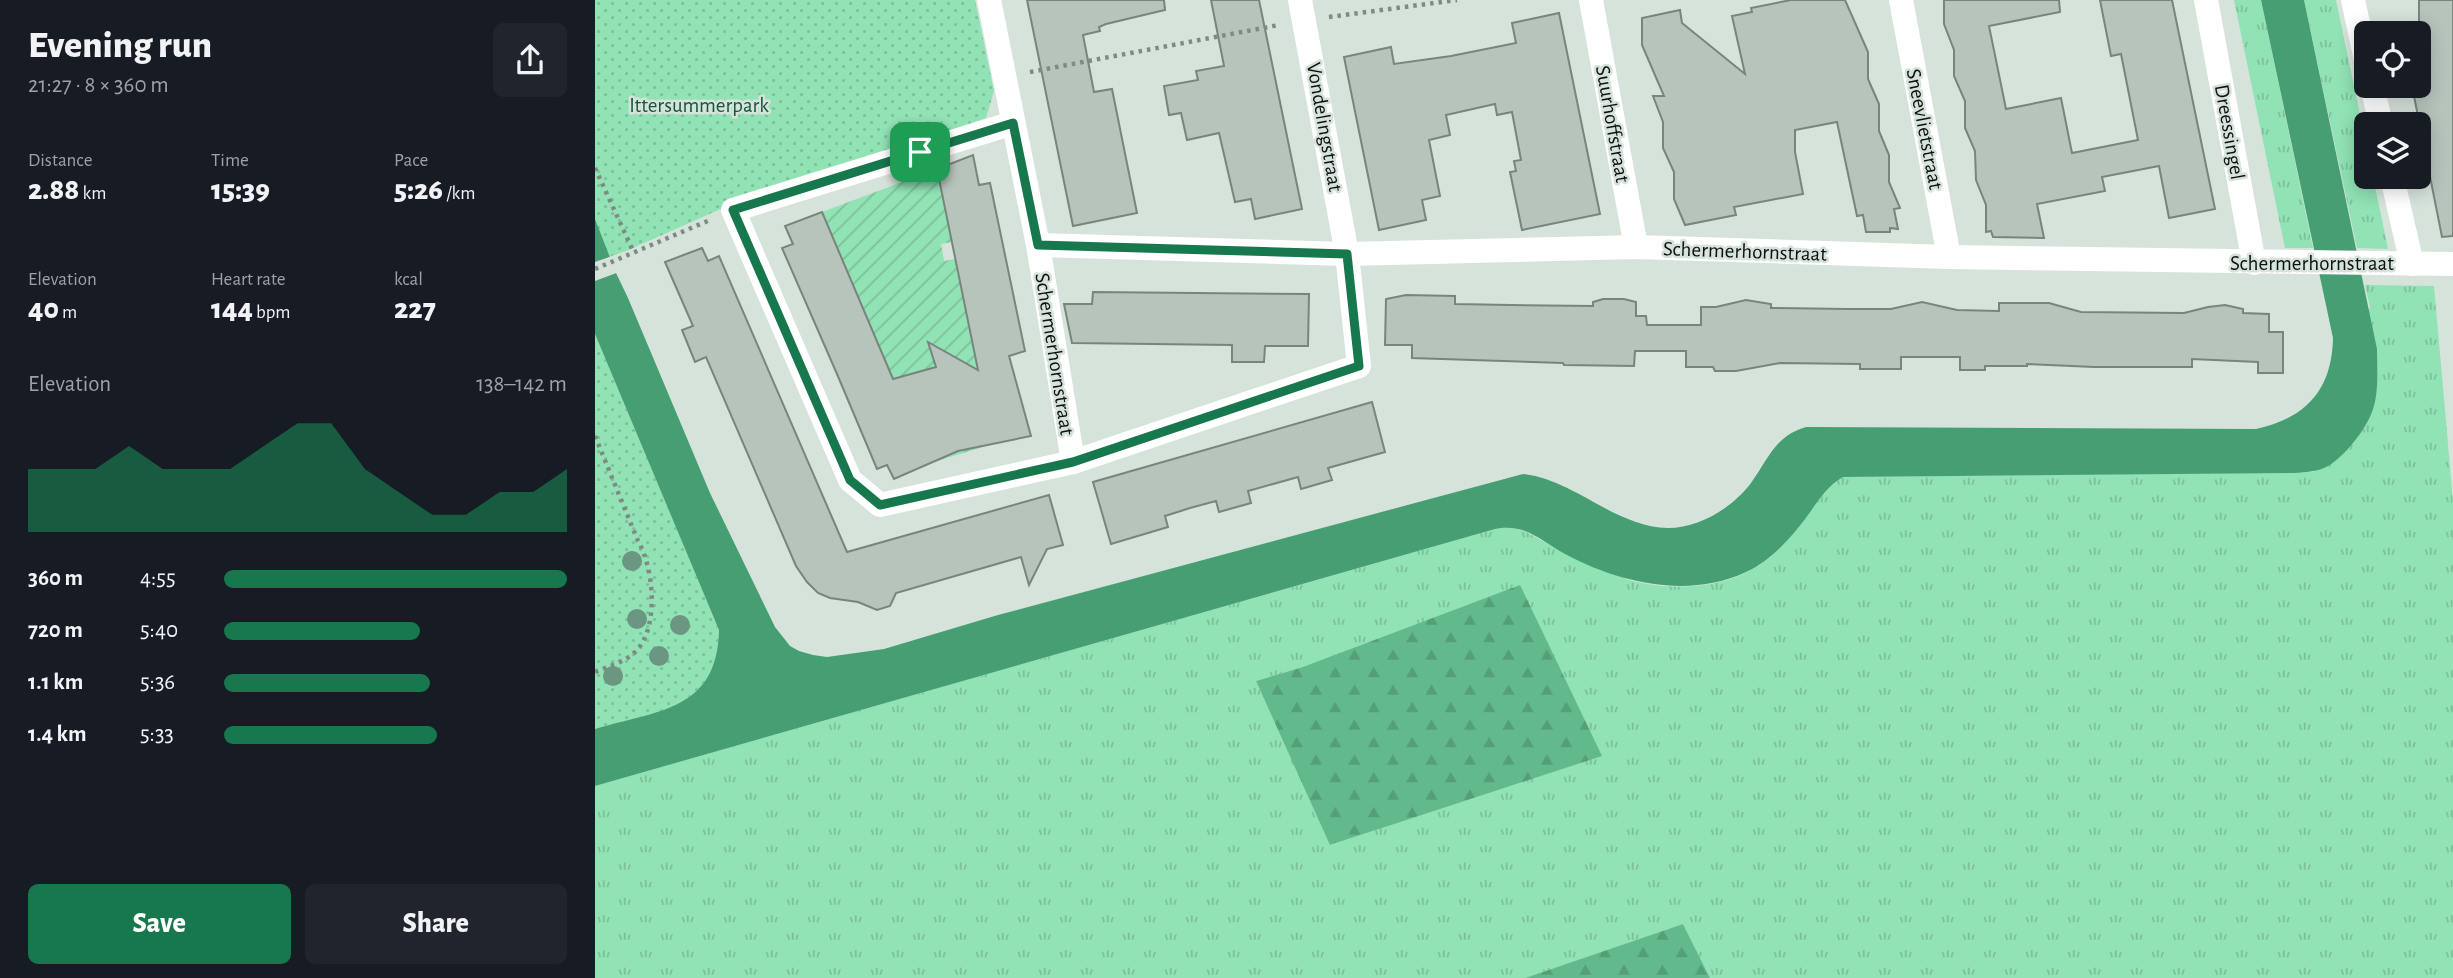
<!DOCTYPE html>
<html lang="en">
<head>
<meta charset="utf-8">
<style>
	body { margin:0; font-family:"Alegreya Sans",sans-serif; background:#20242c; color:#f1f3f6; height:100vh; display:flex; flex-direction:column; font-size:26px; white-space:nowrap }
	* { box-sizing:border-box; margin:0 }
	p { font-size:23px; color:#9ea1a6 }
	.icon { flex:none; width:38px; height:38px; fill:none; stroke:currentColor; stroke-width:2; stroke-linecap:round; stroke-linejoin:round }
	.map { position:relative; flex:1; overflow:hidden }
	.sheet { display:flex; flex-direction:column; background:#171b24; width:595px }
	.sheet>* { flex:none }
	.controls { position:absolute; left:1759px; top:21px; display:grid; gap:14px }
	.controls a { display:grid; place-items:center; width:77px; height:77px; border-radius:10px; background:#171b24; box-shadow:0 4px 18px #0003; font-size:35px }
	.pin { position:absolute; display:grid; place-items:center; width:60px; height:60px; color:#fff; margin:-30px; border-radius:14px; box-shadow:0 4px 10px #0006 }
	.round { display:grid; place-items:center; flex:none; width:74px; height:74px; border-radius:10px; background:#20242c }
	.head { display:flex; align-items:center; justify-content:space-between; height:119px; padding:0 28px }
	h1 { font-size:38px; font-weight:800; line-height:52px }
	.figures { display:grid; grid-template-columns:repeat(3,1fr); gap:10px; height:119px; padding:7px 28px }
	.figures div { display:grid; align-content:center }
	.figures b { font-size:30px; font-weight:800 }
	.figures small { font-size:19px; font-weight:400 }
	.figures p { font-size:19px }
	.chart { height:196px; padding:14px 28px }
	.chart p { display:flex; justify-content:space-between }
	.chart svg { width:100%; height:126px; margin-top:7px; fill:#17774d; opacity:.7 }
	.action { display:flex; gap:14px; margin-top:auto; padding:14px 28px }
	.action a { flex:1; height:80px; border-radius:10px; background:#17774d; color:#fff; font-size:28px; font-weight:800; line-height:80px; text-align:center }
	.action a+a { background:#20242c; color:#f1f3f6 }
	ul { padding:0 28px; list-style:none; font-size:23px }
	li { display:grid; grid-template-columns:112px 84px 1fr; align-items:center; height:52px }
	li i { height:18px; border-radius:9px; background:#17774d }
	main { display:flex; flex:1; min-height:0 }
	.map>svg:first-child { display:block }
	.grass { fill:url(#grass-tufts); fill-rule:evenodd }
	.forest { fill:url(#forest-firs) }
	.park { fill:url(#park-dots) }
	.garden { fill:url(#garden-furrows) }
	.water { fill:#469f72 }
	.pier { fill:#d6e3db }
	.building { fill:#b7c4bc; stroke:#78857d; stroke-width:2 }
	.lines { fill:none; stroke-linecap:round; stroke-linejoin:round }
	.path { stroke:#808a84; stroke-width:4.5; stroke-dasharray:3.5 5; stroke-linecap:butt }
	.minor { stroke:#fff; stroke-width:24 }
	.tree { fill:#6b9682 }
	.route-casing { stroke:#fff; stroke-width:14 }
	.route { stroke:#17774d; stroke-width:9 }
	.labels { text-anchor:middle; stroke-width:5; stroke-linejoin:round; paint-order:stroke }
	.park-label { font-size:21px; fill:#145739; stroke:#d6e3db }
	.street-label { font-size:21px; fill:#0c110e; stroke:#d6e3db }
</style>
</head>
<body>
<main>
<section class="sheet">
<div class="head"><div><h1>Evening run</h1><p>21:27 · 8 × 360 m</p></div><a class="round"><svg class="icon" aria-label="share" viewBox="0 0 24 24"><path d="M12 15V3M7 8l5-5 5 5M5 13v7h14v-7"/></svg></a></div>
<div class="figures">
<div><p>Distance</p><b>2.88<small> km</small></b></div>
<div><p>Time</p><b>15:39</b></div>
<div><p>Pace</p><b>5:26<small> /km</small></b></div>
</div>
<div class="figures">
<div><p>Elevation</p><b>40<small> m</small></b></div>
<div><p>Heart rate</p><b>144<small> bpm</small></b></div>
<div><p>kcal</p><b>227</b></div>
</div>
<div class="chart"><p><span>Elevation</span>138–142 m</p>
<svg viewBox="0 0 160 44" preserveAspectRatio="none"><path d="M0 44V22L10 22L20 22L30 14L40 22L50 22L60 22L70 14L80 6L90 6L100 22L110 30L120 38L130 38L140 30L150 30L160 22V44z"/></svg>
</div>
<ul>
<li><b>360 m</b>4:55<i style="width:100%"></i></li>
<li><b>720 m</b>5:40<i style="width:57%"></i></li>
<li><b>1.1 km</b>5:36<i style="width:60%"></i></li>
<li><b>1.4 km</b>5:33<i style="width:62%"></i></li>
</ul>
<div class="action"><a>Save</a><a>Share</a></div>
</section>
<div class="map">
<svg width="1858" height="978" viewBox="0 0 1858 978">
	<defs>
		<pattern id="grass-tufts" width="24" height="20" patternUnits="userSpaceOnUse" patternTransform="scale(1.75)"><rect width="24" height="20" fill="#91e2b5"/><path d="M3 7l-1-3M5 7V3M7 7l1-3M15 17l-1-3M17 17v-4M19 17l1-3" fill="none" stroke="#7cc19a"/></pattern>
		<pattern id="forest-firs" width="22" height="20" patternUnits="userSpaceOnUse" patternTransform="scale(1.75)"><rect width="22" height="20" fill="#62ba8c"/><path d="M5 1l3.5 6h-7zM16 11l3.5 6h-7z" fill="#549f78"/></pattern>
		<pattern id="park-dots" width="8" height="8" patternUnits="userSpaceOnUse" patternTransform="scale(1.75)"><rect width="8" height="8" fill="#91e2b5"/><path d="M2 2h.1M6 6h.1" fill="none" stroke="#7cc19a" stroke-width="1.8" stroke-linecap="round"/></pattern>
		<pattern id="garden-furrows" width="10" height="10" patternUnits="userSpaceOnUse" patternTransform="scale(1.75)"><rect width="10" height="10" fill="#91e2b5"/><path d="M-1 1l2-2M0 10L10 0M9 11l2-2" fill="none" stroke="#7cc19a"/></pattern>
	</defs>
	<rect width="100%" height="100%" fill="#d6e3db"/>
	<!-- grass -->
	<g class="grass">
		<polygon points="1639,0 1666,0 1718,248 1690,248"/>
		<polygon points="1709,0 1741,0 1771,143 1771,177 1778,177 1793,249 1762,248"/>
		<path d="M1770,285l69,1 19,215v477h-743l-27,-54 -158,54h-930v-192l900,-257c26,-5 32,5 54,15 18,8 36,16 54,24 10,5 20,11 30,13 35,9 84,8 116,-10 25,-13 42,-33 58,-55 12,-16 19,-29 36,-39l470,-5 57,-165zM708,667l76,162 -48,16 -75,-164z"/>
	</g>
	<!-- forest -->
	<g class="forest">
		<polygon points="925,585 1007,756 735,845 661,681 708,667"/>
		<polygon points="1088,924 1115,978 930,978"/>
	</g>
	<!-- park -->
	<g class="park">
		<polygon points="0,0 380,0 399,91 391,118 137,204 31,251 0,262"/>
		<path d="M0,334l124,296c-2,81 -61,80 -124,99z"/>
	</g>
	<!-- garden -->
	<polygon class="garden" points="342,169 357,242 346,244 349,261 360,259 398,444 332,464 227,212"/>
	<!-- water -->
	<path class="water" d="M1666,0h43l73,349c0,19 2,42 -4,60 -5,18 -30,50 -47,58 -10,5 -21,5 -31,6l-452,4c-17,10 -24,23 -35,38 -17,23 -36,45 -62,57 -57,27 -126,11 -179,-17 -26,-14 -41,-32 -72,-26l-900,257v-57c63,-19 122,-18 124,-99l-124,-296v-115l21,54 12,25 82,195 65,134 15,19 9,5 14,4 14,2 57,-8 114,-34 525,-141c52,6 92,53 145,54 32,0 65,-21 83,-45 18,-25 24,-47 55,-56l450,2c50,-11 76,-39 77,-91z"/>
	<!-- pier -->
	<polygon class="pier" points="20,255 24,272 0,281 0,262"/>
	<!-- building -->
	<g class="building">
		<polygon points="432,0 569,0 570,10 511,24 504,27 505,31 488,35 499,92 517,89 542,213 478,226"/>
		<polygon points="616,0 664,0 707,209 660,219 656,199 640,202 624,133 592,140 586,113 574,115 569,86 603,80 601,71 629,66"/>
		<polygon points="1196,0 1250,0 1273,52 1273,79 1284,104 1284,131 1294,155 1294,182 1305,208 1299,209 1303,229 1295,228 1295,232 1271,232 1268,215 1262,216 1242,122 1200,130 1200,152 1208,194 1139,207 1141,215 1090,225 1079,199 1079,172 1068,148 1068,122 1058,96 1069,96 1047,45 1047,18 1085,10 1087,23 1150,74 1137,16 1157,12 1156,8"/>
		<polygon points="1349,0 1464,0 1465,12 1394,26 1411,109 1466,98 1477,153 1543,140 1526,54 1516,56 1505,0 1577,0 1620,209 1574,218 1564,166 1507,177 1510,191 1442,204 1449,238 1398,237 1396,231 1391,232 1391,205 1381,180 1380,151 1370,128 1370,101 1359,76 1359,50 1349,24"/>
		<polygon points="1824,0 1858,0 1858,236 1847,237 1817,86 1824,86"/>
		<polygon points="964,13 1005,214 927,230 915,172 921,171 919,161 926,160 917,112 902,115 900,104 851,115 855,135 834,140 845,196 827,200 831,220 784,230 749,57 796,47 799,64 856,56 921,43 917,23"/>
		<polygon points="378,155 384,185 395,183 430,351 414,356 436,436 363,451 299,479 292,465 282,469 242,374 187,248 198,244 190,226 227,212 298,379 341,367 333,342 383,370 342,169"/>
		<polygon points="107,248 113,261 124,256 252,552 454,495 468,545 452,549 434,585 426,557 301,593 295,606 282,610 263,602 235,598 223,593 212,582 201,566 111,357 100,362 87,330 98,326 70,262"/>
		<polygon points="498,292 714,294 713,346 670,346 669,362 637,362 637,345 477,343 469,304 497,304"/>
		<polygon points="811,295 860,296 860,304 916,305 998,306 998,302 1008,299 1029,299 1041,302 1041,316 1051,316 1052,325 1106,325 1106,307 1121,307 1151,300 1176,304 1176,308 1252,309 1296,309 1327,302 1362,310 1404,311 1404,303 1454,303 1486,312 1589,313 1613,307 1630,305 1648,309 1648,313 1674,314 1674,332 1688,332 1688,373 1663,373 1663,362 1597,359 1597,367 1499,367 1432,364 1432,366 1390,366 1390,370 1365,370 1365,357 1306,357 1306,369 1265,369 1265,364 1185,363 1141,371 1120,371 1118,367 1091,367 1091,351 1040,351 1039,366 969,365 968,363 817,358 817,345 790,345 791,299"/>
		<polygon points="777,402 790,452 733,468 737,480 706,489 703,477 653,491 656,503 624,512 621,501 595,508 570,516 573,527 516,544 498,482"/>
	</g>
	<g class="lines">
		<!-- path -->
		<g class="path">
			<polyline points="734,17 862,0"/>
			<polyline points="435,72 684,25"/>
			<polyline points="0,168 39,253"/>
			<polyline points="0,269 115,220"/>
			<path d="M0,436l43,105c16,27 22,89 -4,112 -10,9 -27,14 -39,19"/>
		</g>
		<!-- minor -->
		<g class="minor">
			<polyline points="394,0 443,245 478,462"/>
			<polyline points="996,0 1041,247"/>
			<polyline points="1306,0 1354,257"/>
			<polyline points="1611,0 1659,263"/>
			<polyline points="1758,0 1771,60"/>
			<polyline points="1777,86 1786,124"/>
			<polyline points="418,123 138,210 255,480 285,505 478,462 764,366 752,254 705,0"/>
			<polyline points="1797,177 1817,264"/>
			<polyline points="443,245 752,254 1041,247 1354,257 1858,264"/>
		</g>
	</g>
	<!-- trees -->
	<g class="tree">
		<circle cx="37" cy="561" r="10"/>
		<circle cx="42" cy="619" r="10"/>
		<circle cx="85" cy="625" r="10"/>
		<circle cx="64" cy="656" r="10"/>
		<circle cx="18" cy="676" r="10"/>
	</g>
	<g class="lines">
		<!-- route casing -->
		<g class="route-casing">
			<polygon id="route" points="418,123 443,245 752,254 764,366 478,462 285,505 255,480 138,210"/>
		</g>
		<!-- route -->
		<use href="#route" class="route"/>
	</g>
	<g class="labels">
		<!-- park labels -->
		<g class="park-label">
			<text x="104" y="112">Ittersummerpark</text>
		</g>
		<!-- street labels -->
		<g class="street-label">
			<text transform="translate(1018 124) rotate(80)" y="7">Suurhoffstraat</text>
			<text transform="translate(730 127) rotate(80)" y="7">Vondelingstraat</text>
			<text transform="translate(1330 129) rotate(79)" y="7">Sneevlietstraat</text>
			<text transform="translate(1635 132) rotate(80)" y="7">Dreessingel</text>
			<text transform="translate(1150 251) rotate(2)" y="7">Schermerhornstraat</text>
			<text x="1717" y="270">Schermerhornstraat</text>
			<text transform="translate(460 354) rotate(81)" y="7">Schermerhornstraat</text>
		</g>
	</g>
</svg>
<div class="controls">
<a><svg class="icon" aria-label="locate" viewBox="0 0 24 24"><circle cx="12" cy="12" r="6"/><path d="M12 2v4M12 18v4M2 12h4M18 12h4"/></svg></a>
<a><svg class="icon" aria-label="layers" viewBox="0 0 24 24"><path d="M12 4l9 5-9 5-9-5zM3 14l9 5 9-5"/></svg></a>
</div>
<div class="pin" style="left:325px;top:152px;background:#1e9e55"><svg class="icon" aria-label="arrive" viewBox="0 0 24 24"><path d="M6 21V4h12l-3 4 3 4H6"/></svg></div>
</div>
</main>
</body>
</html>
